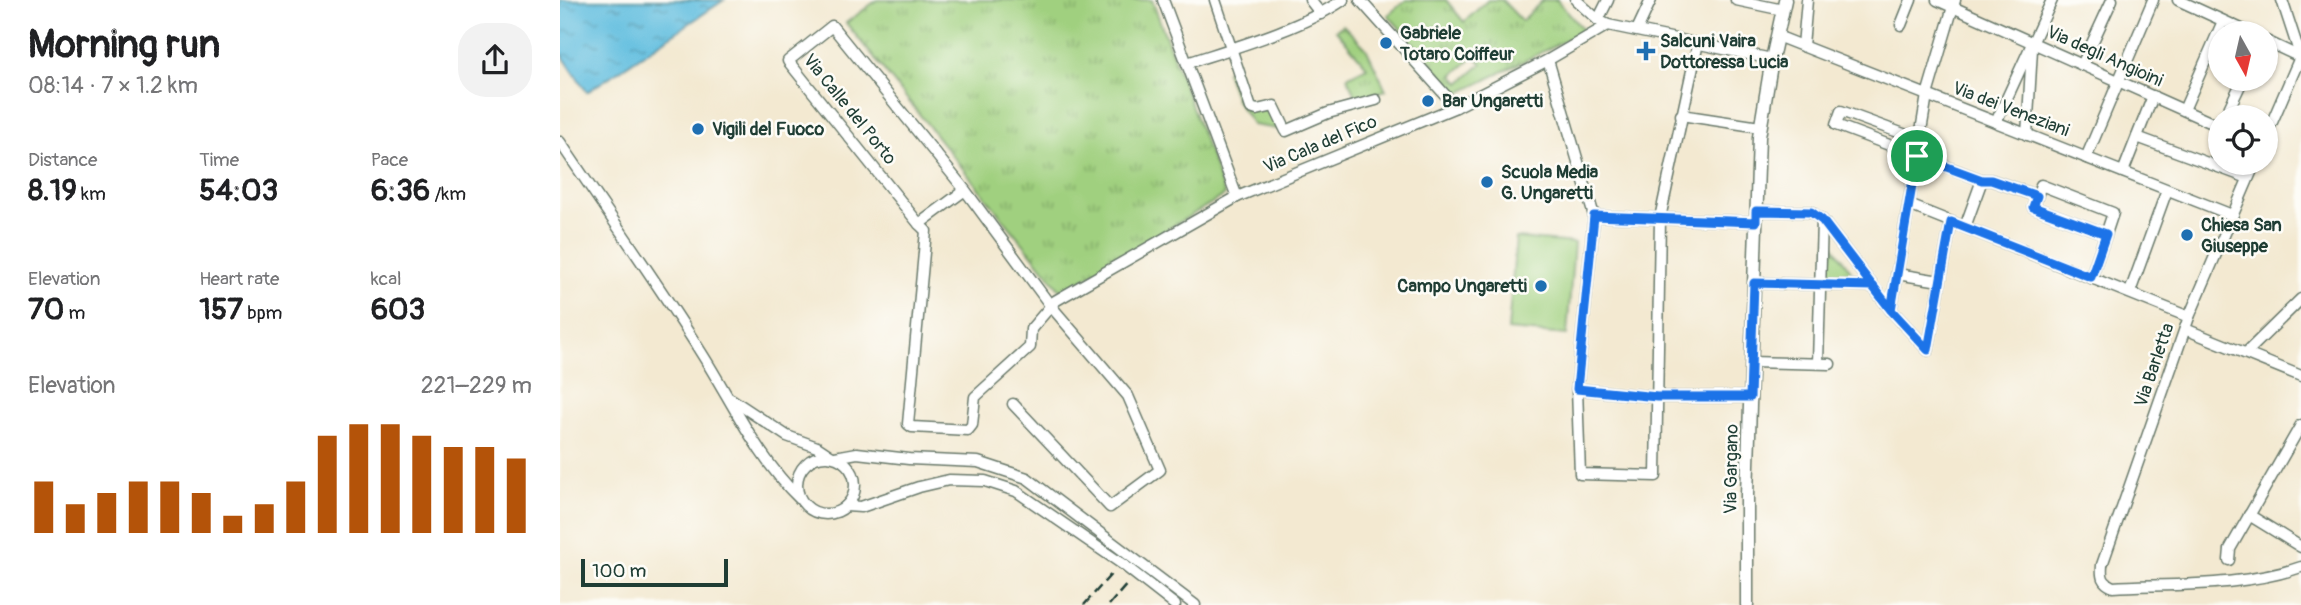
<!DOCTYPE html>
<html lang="en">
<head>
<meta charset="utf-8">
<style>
	body { margin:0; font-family:Pangolin,sans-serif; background:#f2f2f2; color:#202124; height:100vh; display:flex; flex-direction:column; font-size:26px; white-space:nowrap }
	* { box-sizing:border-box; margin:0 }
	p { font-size:23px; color:#757577 }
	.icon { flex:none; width:38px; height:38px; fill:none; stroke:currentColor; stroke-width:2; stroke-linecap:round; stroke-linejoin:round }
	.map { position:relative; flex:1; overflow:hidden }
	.drawer { display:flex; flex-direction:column; background:#fff; width:560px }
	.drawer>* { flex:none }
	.needle { width:46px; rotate:172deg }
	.buttons { position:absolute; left:1648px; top:21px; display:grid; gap:14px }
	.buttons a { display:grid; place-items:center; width:70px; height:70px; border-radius:50%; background:#fff; box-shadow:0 2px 5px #0004; font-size:35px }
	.scale { position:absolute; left:21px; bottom:18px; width:147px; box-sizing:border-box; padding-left:7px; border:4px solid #1f3d34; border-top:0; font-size:19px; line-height:24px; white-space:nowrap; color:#1f3d34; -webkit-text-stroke:5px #fdfcf7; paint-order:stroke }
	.pin { position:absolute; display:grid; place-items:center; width:60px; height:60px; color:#fff; margin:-30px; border:4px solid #fff; border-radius:50%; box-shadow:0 2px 7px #0007 }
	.round { display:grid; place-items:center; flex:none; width:74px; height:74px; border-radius:28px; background:#f2f2f2 }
	.head { display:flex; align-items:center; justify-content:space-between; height:119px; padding:0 28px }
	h1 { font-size:38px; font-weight:700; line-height:52px }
	.figures { display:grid; grid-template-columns:repeat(3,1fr); gap:10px; height:119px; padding:7px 28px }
	.figures div { display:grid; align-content:center }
	.figures b { font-size:30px; font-weight:700 }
	.figures small { font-size:19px; font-weight:400 }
	.figures p { font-size:19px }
	.chart { height:196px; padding:14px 28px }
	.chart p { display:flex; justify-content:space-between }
	.chart svg { width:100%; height:126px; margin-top:7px; stroke:#b45309; stroke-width:6 }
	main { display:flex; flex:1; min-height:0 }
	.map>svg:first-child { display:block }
	.grass { fill:url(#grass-tufts); stroke:#60865a; stroke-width:2; fill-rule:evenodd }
	.green { fill:#a0d07f; stroke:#60865a; stroke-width:2 }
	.water { fill:url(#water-ripples); stroke:#407e8a; stroke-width:2 }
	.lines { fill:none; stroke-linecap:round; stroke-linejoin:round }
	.minor-casing { stroke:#69796b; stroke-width:13 }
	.major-casing { stroke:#69796b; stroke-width:15 }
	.minor { stroke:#fff; stroke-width:10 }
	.major { stroke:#fff; stroke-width:12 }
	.rail { stroke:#1f3d34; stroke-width:2.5; stroke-dasharray:10 5; stroke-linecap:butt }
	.route-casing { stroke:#fff; stroke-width:14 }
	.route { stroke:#1a73e8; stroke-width:9 }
	.poi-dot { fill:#1f6fb2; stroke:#fdfcf7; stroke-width:2.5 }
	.labels { text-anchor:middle; stroke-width:5; stroke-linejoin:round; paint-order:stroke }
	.poi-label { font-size:18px; font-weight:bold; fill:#1f3d34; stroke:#fdfcf7; text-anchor:start }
	.street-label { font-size:18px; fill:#1f3d34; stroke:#fdfcf7 }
</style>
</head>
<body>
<main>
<section class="drawer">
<div class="head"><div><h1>Morning run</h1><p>08:14 · 7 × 1.2 km</p></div><a class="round"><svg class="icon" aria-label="share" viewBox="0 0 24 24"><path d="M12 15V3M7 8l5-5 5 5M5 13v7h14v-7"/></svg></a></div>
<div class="figures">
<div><p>Distance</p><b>8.19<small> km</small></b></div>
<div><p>Time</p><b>54:03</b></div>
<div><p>Pace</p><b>6:36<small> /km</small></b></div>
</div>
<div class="figures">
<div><p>Elevation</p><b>70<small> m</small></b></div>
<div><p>Heart rate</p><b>157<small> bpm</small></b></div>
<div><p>kcal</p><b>603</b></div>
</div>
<div class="chart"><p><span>Elevation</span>221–229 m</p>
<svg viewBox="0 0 160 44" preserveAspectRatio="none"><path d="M5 44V26M15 44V34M25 44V30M35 44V26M45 44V26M55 44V30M65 44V38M75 44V34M85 44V26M95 44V10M105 44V6M115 44V6M125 44V10M135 44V14M145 44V14M155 44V18"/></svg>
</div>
</section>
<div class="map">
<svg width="1741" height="605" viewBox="0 0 1741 605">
	<defs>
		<pattern id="grass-tufts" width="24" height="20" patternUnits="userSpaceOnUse" patternTransform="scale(1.75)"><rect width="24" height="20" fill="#a0d07f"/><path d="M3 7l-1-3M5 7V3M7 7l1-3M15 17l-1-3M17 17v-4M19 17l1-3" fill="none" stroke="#82aa69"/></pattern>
		<pattern id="water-ripples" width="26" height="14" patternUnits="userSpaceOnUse" patternTransform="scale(1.75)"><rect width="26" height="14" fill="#61bedf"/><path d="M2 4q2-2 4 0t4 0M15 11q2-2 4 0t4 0" fill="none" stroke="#4f9cb6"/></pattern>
	</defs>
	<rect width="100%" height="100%" fill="#fdfcf7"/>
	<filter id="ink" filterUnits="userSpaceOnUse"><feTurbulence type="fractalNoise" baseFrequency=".0143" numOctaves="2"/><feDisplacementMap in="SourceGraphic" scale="14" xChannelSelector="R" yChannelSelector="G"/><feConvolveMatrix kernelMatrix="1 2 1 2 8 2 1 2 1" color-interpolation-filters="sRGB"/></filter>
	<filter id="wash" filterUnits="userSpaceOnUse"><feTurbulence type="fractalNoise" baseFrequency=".00686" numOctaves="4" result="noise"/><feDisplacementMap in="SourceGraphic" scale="28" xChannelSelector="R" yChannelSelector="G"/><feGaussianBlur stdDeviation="1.57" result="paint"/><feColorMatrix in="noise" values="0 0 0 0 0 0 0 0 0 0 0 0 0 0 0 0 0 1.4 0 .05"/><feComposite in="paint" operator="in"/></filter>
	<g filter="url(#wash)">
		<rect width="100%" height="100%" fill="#f3e9d1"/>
		<!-- grass -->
		<g class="grass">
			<polygon points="317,0 592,0 665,195 502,292 286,23"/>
			<path d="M846,0h40l18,22 24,-22h14l20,21 21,-21h14l27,31 -126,63 -70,-79zM915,56l7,8 -22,19 -7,-8z"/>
			<polygon points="783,25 806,48 826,90 797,100 787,77 807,67 776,30"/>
			<polygon points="675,69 688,109 710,109 723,130 693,125 676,100 666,71"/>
			<polygon points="1268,238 1293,274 1267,274"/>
		</g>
		<!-- green -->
		<polygon class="green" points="956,238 1014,243 1007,335 948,330"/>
		<!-- water -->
		<polygon class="water" points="0,0 164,0 27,92 0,52"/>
	</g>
	<g filter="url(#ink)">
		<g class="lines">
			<!-- minor casing -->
			<g class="minor-casing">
				<g id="minor">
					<polyline points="603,0 677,197"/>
					<polyline points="655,0 691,108 697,110 714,106 726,131 768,113 816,100"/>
					<polyline points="750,0 761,14"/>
					<polyline points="800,0 896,107"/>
					<polyline points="1016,0 1038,20 1048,25 1212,59"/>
					<polyline points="1176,0 1223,10"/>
					<polyline points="1377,0 1661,127"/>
					<polyline points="1618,0 1690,33"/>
					<polyline points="1722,0 1741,58"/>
					<polyline points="1038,20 1048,0"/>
					<polyline points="1341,25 1351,0"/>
					<polyline points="1077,30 1091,0"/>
					<polyline points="1217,36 1672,215"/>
					<polyline points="1706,41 1740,57"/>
					<polyline points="1243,46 1247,0"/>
					<polyline points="988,60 1034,216 1017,389 1097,397 1190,397"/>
					<path d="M627,63c49,-16 113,-34 156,-63"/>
					<polyline points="1522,65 1552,0"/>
					<polyline points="1624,110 1663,21"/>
					<polyline points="1121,115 1200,127"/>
					<polyline points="1665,117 1683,79"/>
					<polyline points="1436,122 1492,0"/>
					<polyline points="1467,135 1472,49"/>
					<polyline points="1706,136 1741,55"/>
					<polyline points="1577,137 1688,178"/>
					<polyline points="1360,140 1281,111 1276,125 1422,180 1405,227"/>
					<path d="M0,142c47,70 97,140 142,212 31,49 56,105 98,145"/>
					<polyline points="1526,158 1593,0"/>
					<path d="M1695,163l-66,154 -87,248c-1,12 0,17 11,22 59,-3 132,0 188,-20"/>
					<polyline points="1563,172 1593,96"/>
					<polyline points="1422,180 1431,180 1477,196"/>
					<polygon points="1481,185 1553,213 1546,234 1473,207"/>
					<polyline points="405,190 359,224 228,61 272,26 405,190 490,305 568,396 600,470 550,507 453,404"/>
					<polyline points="1349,205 1629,317"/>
					<polyline points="1197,211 1251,212 1262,220 1331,310"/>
					<polyline points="1034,216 1196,222"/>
					<polyline points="359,224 366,231 348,424 352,427 408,430 412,425 415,397 470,347 471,329 495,301 677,197 896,107 988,60 1048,25"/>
					<polyline points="1337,274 1380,281"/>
					<polyline points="1531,277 1546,234"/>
					<polyline points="1194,283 1313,286"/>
					<polyline points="1570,292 1607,190"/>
					<polyline points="1625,329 1741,376"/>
					<polyline points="1368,350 1331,310 1367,95 1395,0"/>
					<polyline points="1368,350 1391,222"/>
					<polyline points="1686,353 1741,299"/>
					<polyline points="1191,362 1270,364"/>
					<polyline points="1258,363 1262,220"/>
					<polyline points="1017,389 1020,474 1096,476 1100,218 1138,43"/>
					<polyline points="171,399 227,436 257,447 269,455"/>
					<circle cx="266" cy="485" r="29"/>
					<polyline points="275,457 297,453 349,459 418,462 467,478 635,605"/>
					<polyline points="286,506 301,507 359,487 389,480 425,481 456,491 565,566 615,605"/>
					<polyline points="1689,515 1741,547"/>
					<polyline points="1669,560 1670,549 1741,425"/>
				</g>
			</g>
			<!-- major casing -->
			<g class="major-casing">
				<polyline id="major" points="1187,605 1187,495 1199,137 1212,59 1225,0"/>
			</g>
			<!-- minor -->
			<use href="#minor" class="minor"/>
			<!-- major -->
			<use href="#major" class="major"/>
			<!-- rail -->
			<g class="rail">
				<polyline points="524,605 553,572"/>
				<polyline points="549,605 568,583"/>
			</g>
		</g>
	</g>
	<g class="lines" filter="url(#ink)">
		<!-- route casing -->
		<g class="route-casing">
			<polyline id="route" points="1357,156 1331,310 1262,220 1251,212 1196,211 1196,222 1034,216 1017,389 1097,397 1190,397 1194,283 1313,286 1331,310 1368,350 1391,222 1531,277 1546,234 1473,207 1477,196 1431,180 1422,180 1357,156"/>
		</g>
		<!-- route -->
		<use href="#route" class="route"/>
	</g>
	<!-- markers -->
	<g class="poi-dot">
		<circle cx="826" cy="43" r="7"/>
		<path d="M1082.5 40.5h7v7h7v7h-7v7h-7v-7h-7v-7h7z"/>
		<circle cx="868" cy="101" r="7"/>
		<circle cx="138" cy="129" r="7"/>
		<circle cx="927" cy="182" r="7"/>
		<circle cx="1627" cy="235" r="7"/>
		<circle cx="981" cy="286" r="7"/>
	</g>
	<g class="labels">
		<!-- poi labels -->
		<g class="poi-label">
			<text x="840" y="39">Gabriele<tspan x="840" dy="21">Totaro Coiffeur</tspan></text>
			<text x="1100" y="47">Salcuni Vaira<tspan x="1100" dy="21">Dottoressa Lucia</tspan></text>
			<text x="882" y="107">Bar Ungaretti</text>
			<text x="152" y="135">Vigili del Fuoco</text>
			<text x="941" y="178">Scuola Media<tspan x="941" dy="21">G. Ungaretti</tspan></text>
			<text x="1641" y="231">Chiesa San<tspan x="1641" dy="21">Giuseppe</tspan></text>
			<text x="967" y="292" text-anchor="end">Campo Ungaretti</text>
		</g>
		<!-- street labels -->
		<g class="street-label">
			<text transform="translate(1545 56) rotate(24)" y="6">Via degli Angioini</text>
			<text transform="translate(290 109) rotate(51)" y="6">Via Calle del Porto</text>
			<text transform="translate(1451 109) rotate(21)" y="6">Via dei Veneziani</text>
			<text transform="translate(760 144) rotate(-23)" y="6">Via Cala del Fico</text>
			<text transform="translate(1594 365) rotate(-71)" y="6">Via Barletta</text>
			<text transform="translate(1171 469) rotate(-89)" y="6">Via Gargano</text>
		</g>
	</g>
</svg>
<div class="buttons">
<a><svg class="needle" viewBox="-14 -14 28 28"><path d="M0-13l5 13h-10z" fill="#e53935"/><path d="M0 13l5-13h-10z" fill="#757577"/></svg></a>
<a><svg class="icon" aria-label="locate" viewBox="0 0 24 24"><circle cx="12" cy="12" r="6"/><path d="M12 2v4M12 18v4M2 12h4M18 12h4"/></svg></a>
</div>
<div class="scale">100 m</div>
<div class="pin" style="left:1357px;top:156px;background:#1e9e55"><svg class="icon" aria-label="arrive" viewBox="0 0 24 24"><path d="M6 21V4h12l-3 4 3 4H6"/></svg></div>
</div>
</main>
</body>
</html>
